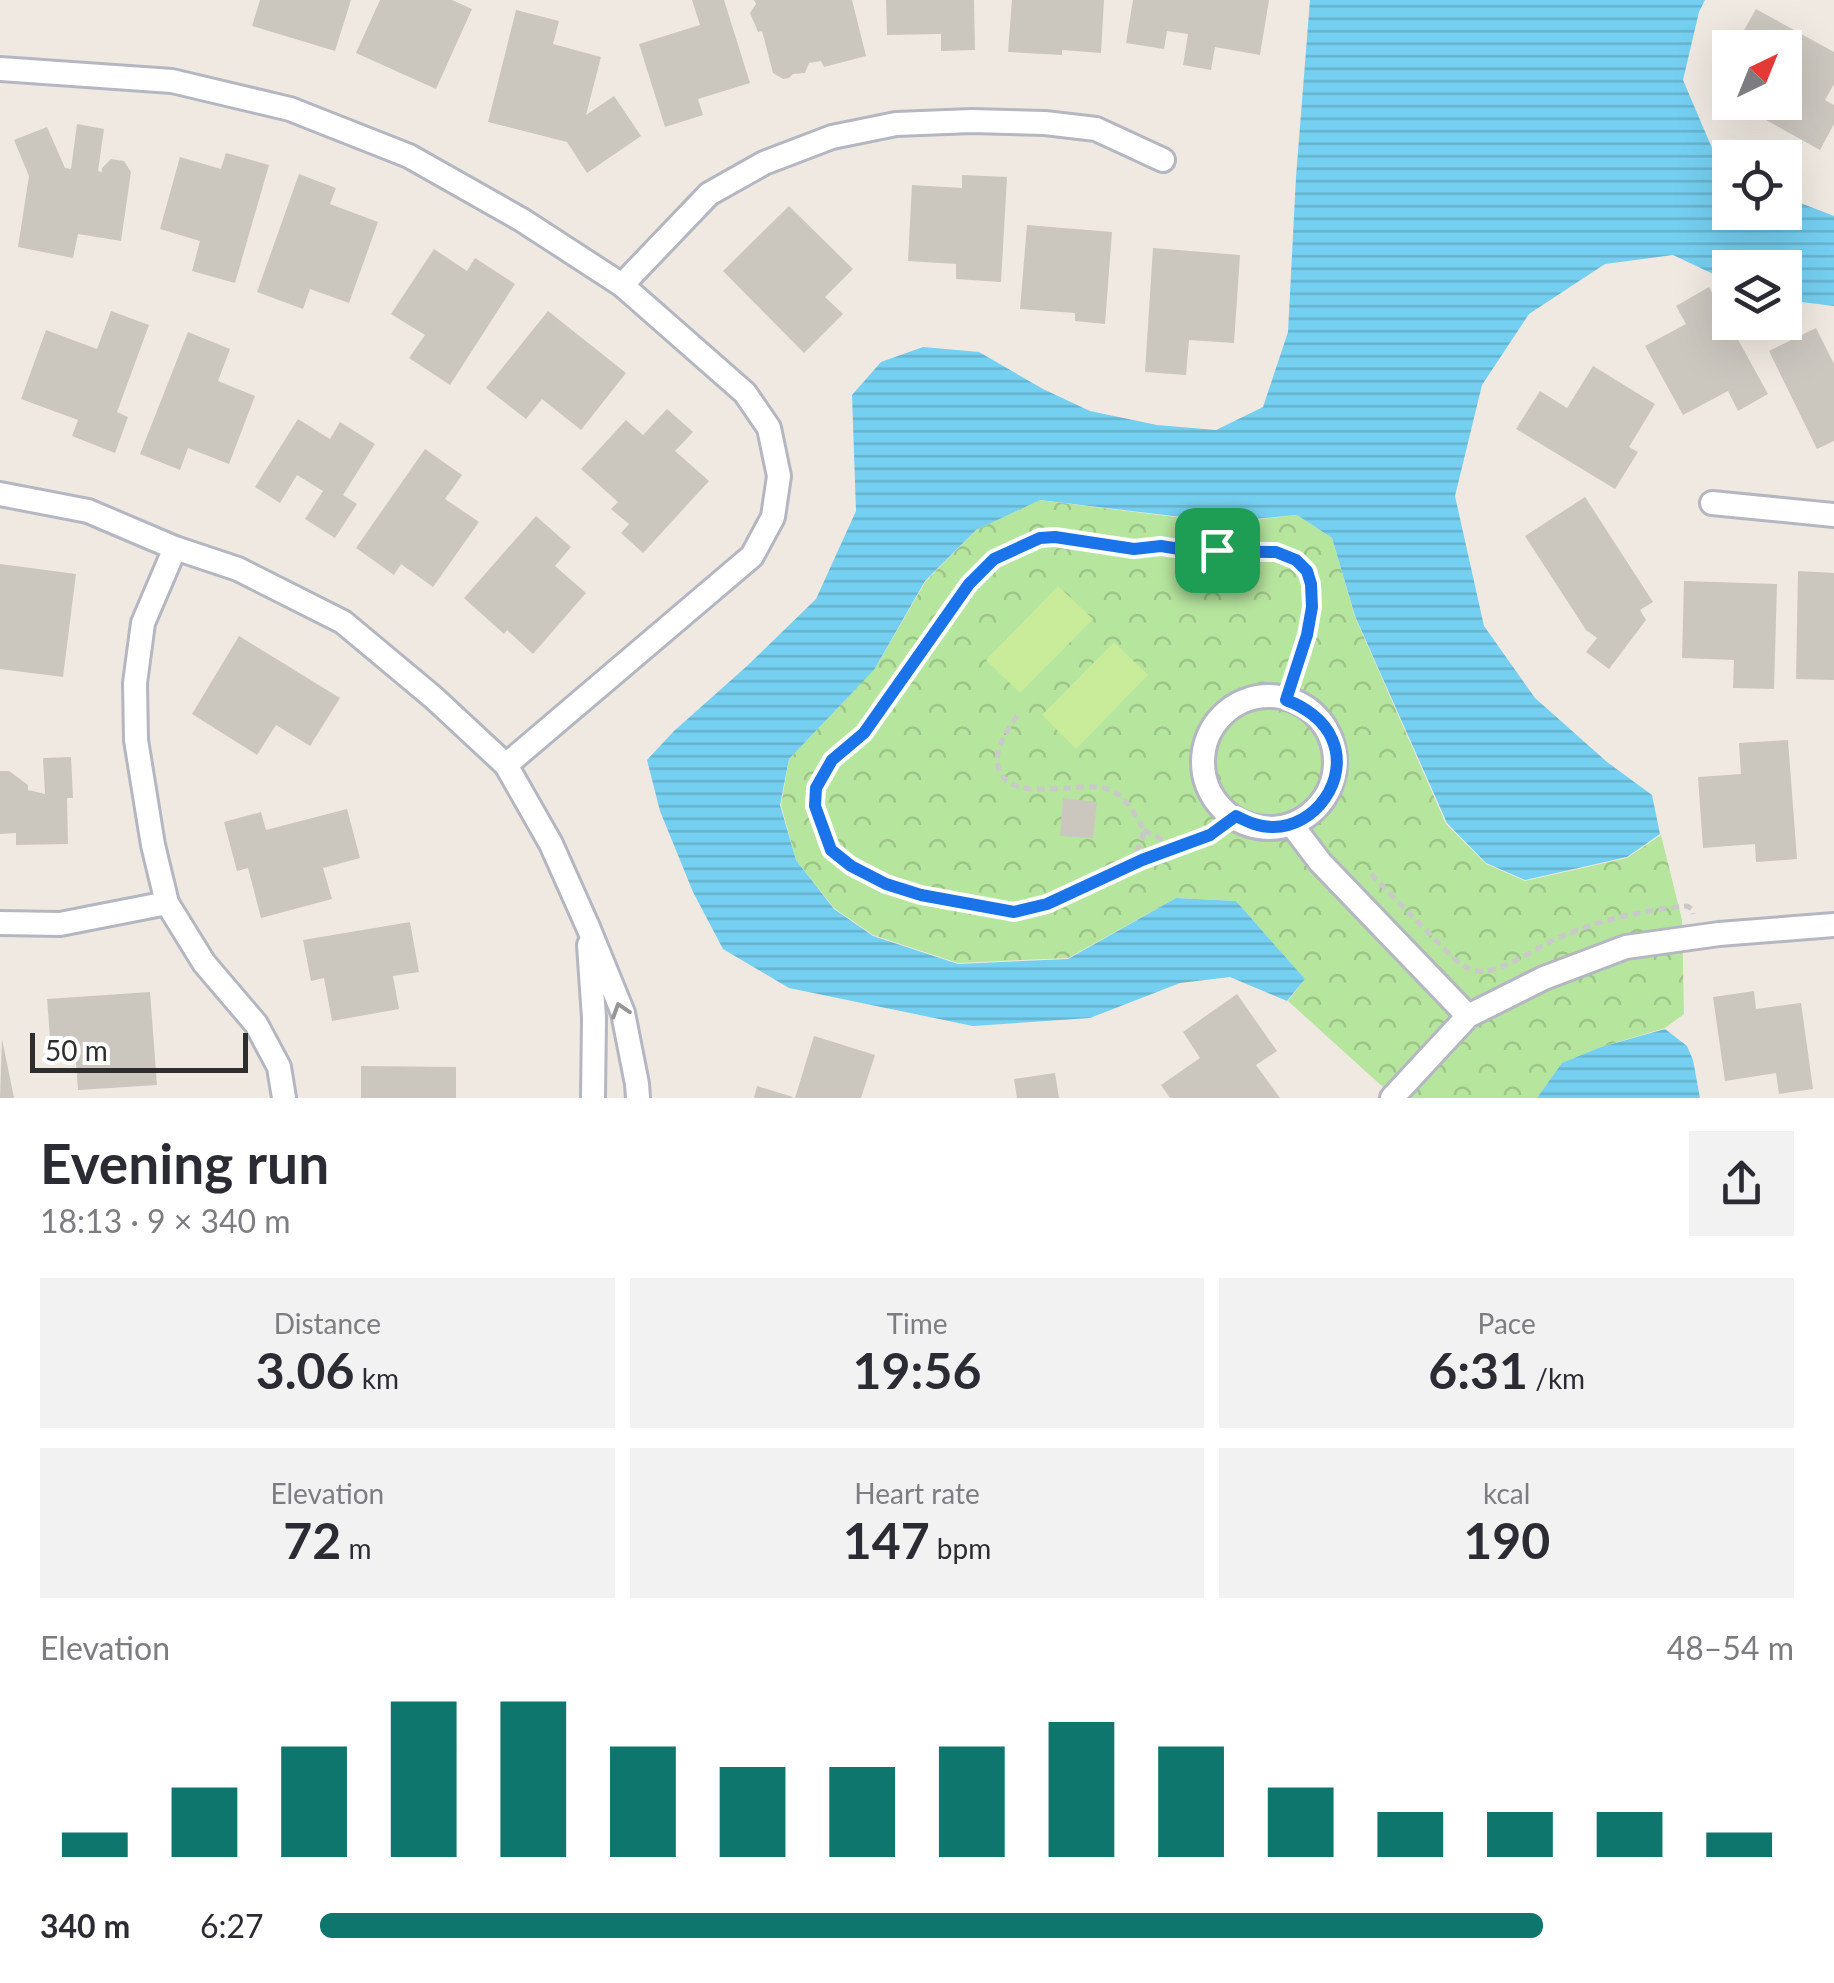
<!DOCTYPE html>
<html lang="en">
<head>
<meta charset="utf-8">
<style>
	body { margin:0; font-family:Lato,sans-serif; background:#f2f2f3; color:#2b2b33; height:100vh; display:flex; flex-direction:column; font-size:38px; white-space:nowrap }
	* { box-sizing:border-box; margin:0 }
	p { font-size:32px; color:#7c7c81 }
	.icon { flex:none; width:55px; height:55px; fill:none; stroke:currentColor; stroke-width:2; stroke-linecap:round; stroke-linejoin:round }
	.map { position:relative; height:1098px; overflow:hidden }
	.panel { display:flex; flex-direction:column; background:#fff; flex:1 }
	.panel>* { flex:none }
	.needle { width:65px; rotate:43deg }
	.tools { position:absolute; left:1712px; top:30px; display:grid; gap:20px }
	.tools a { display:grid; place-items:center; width:90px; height:90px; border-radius:0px; background:#fff; box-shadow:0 10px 40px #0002; font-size:50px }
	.scale { position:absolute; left:30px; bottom:25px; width:218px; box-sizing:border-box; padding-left:10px; border:5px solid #2e2e2e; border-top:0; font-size:28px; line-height:35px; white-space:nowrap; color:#2e2e2e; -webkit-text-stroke:8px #fff; paint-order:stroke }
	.pin { position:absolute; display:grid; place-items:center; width:85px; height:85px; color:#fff; margin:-42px; border-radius:20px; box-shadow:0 5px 15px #0006 }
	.round { display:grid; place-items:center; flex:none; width:105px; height:105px; border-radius:0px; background:#f2f2f3 }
	.head { display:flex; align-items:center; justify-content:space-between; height:170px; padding:0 40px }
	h1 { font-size:55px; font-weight:700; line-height:75px }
	.stats { display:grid; grid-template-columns:repeat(3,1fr); gap:15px; height:170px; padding:10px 40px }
	.stats div { display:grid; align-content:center; border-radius:0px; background:#f2f2f3; text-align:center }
	.stats b { font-size:50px; font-weight:700 }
	.stats small { font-size:28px; font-weight:400 }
	.stats p { font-size:28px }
	.chart { height:280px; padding:20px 40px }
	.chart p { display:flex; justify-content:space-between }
	.chart svg { width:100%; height:180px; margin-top:10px; stroke:#0f766e; stroke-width:6 }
	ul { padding:0 40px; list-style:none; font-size:32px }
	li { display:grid; grid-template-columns:160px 120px 1fr; align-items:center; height:75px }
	li i { height:25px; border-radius:12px; background:#0f766e }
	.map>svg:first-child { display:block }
	.forest { fill:url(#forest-crowns) }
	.pitch { fill:#c9ec9a }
	.water { fill:url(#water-rules) }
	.building { fill:#cbc7bf }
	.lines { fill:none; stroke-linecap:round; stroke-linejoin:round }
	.street-casing { stroke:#b4b7c1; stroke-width:28 }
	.path { stroke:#c9c9c9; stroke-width:5; stroke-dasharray:8 5; stroke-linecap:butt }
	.street { stroke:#fff; stroke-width:22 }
	.oneway { stroke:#969696 }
	.route-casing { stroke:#fff; stroke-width:20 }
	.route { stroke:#1a73e8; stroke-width:12 }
</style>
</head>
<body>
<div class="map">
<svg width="1834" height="1098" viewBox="0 0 1834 1098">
	<defs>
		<pattern id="forest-crowns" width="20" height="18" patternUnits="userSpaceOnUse" patternTransform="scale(2.5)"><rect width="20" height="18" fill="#b6e59e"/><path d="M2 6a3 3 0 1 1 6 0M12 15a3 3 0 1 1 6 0" fill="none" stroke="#9dc588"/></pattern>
		<pattern id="water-rules" width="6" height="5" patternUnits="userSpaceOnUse" patternTransform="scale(2.5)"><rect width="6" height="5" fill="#75cff0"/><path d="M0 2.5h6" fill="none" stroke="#66b2ce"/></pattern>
	</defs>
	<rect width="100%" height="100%" fill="#efe9e1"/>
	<!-- forest -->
	<polygon class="forest" points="1039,500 1223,523 1297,515 1332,538 1355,617 1446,824 1486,864 1525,881 1627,858 1661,835 1682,920 1684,1014 1665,1028 1601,1047 1563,1063 1537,1098 1395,1098 1288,1001 1305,979 1236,901 1176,898 1068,958 958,963 873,935 834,908 796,860 781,805 789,759 874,670 926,581 976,530"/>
	<!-- pitch -->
	<g class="pitch">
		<polygon points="1058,586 1093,619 1020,693 986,660"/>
		<polygon points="1114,642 1148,675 1076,749 1042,715"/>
	</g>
	<!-- water -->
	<g class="water">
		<polygon points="1310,0 1705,0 1699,12 1683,80 1712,148 1730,160 1730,212 1785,212 1785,197 1834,216 1834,306 1785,300 1785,268 1730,268 1730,282 1673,255 1605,264 1529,314 1482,385 1455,496 1484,626 1535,698 1607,762 1652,795 1660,834 1627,857 1525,880 1486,863 1447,823 1355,616 1332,538 1297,515 1223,522 1040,500 976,530 925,581 874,670 789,759 780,805 796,860 834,909 873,936 958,964 1068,959 1176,898 1236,901 1305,979 1287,1001 1230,977 1180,983 1090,1018 973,1026 789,988 723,949 693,892 660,811 647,760 674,731 747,666 816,599 856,511 852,395 881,362 923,347 979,352 1043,389 1090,411 1157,425 1216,430 1263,407 1288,332 1296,177"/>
		<polygon points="1665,1029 1687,1046 1693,1060 1700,1098 1537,1098 1562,1063 1601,1047"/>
	</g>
	<!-- building -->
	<g class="building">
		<polygon points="260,0 351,0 335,51 252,26"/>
		<polygon points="380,0 452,0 472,9 436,89 356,53"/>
		<polygon points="692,0 724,0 750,83 698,99 703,115 665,127 639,44 700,25"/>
		<polygon points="754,0 852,0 866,56 824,67 821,61 809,63 805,73 793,74 789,78 783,79 773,73 762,31 758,32 750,13 756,4"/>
		<polygon points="886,0 974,0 975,50 941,51 941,34 887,35"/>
		<polygon points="1012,0 1104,0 1101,53 1062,50 1062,55 1008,52"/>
		<polygon points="1133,0 1269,0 1260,55 1215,47 1211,70 1183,65 1188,34 1167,31 1164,49 1126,43"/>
		<polygon points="1756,9 1834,52 1834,84 1825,100 1834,105 1834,124 1820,150 1746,109 1749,102 1785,102 1785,48 1754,48 1739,39"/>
		<polygon points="516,10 559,21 553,44 601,57 586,115 614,96 641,136 587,173 567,142 488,122"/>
		<polygon points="77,124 104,129 98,171 102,172 102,168 111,159 124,161 131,172 121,241 78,234 73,258 18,247 29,176 14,140 47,127 65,168 71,169"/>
		<polygon points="226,153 269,165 235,283 192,271 200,241 160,229 180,157 221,169"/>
		<polygon points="299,174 336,188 330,204 378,222 349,303 310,289 303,309 257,292"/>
		<polygon points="962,175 1007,177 1001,282 956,279 956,264 908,261 912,185 962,188"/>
		<polygon points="789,206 853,269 825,297 843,314 804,353 723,271"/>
		<polygon points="1027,225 1112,232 1105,324 1075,321 1075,313 1020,309"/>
		<polygon points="1153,248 1240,255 1234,343 1189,340 1186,375 1145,372"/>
		<polygon points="434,249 467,271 475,258 515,284 450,385 409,358 425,335 391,314"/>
		<polygon points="1709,287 1768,394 1738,411 1728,391 1683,415 1645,346 1686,324 1676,306"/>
		<polygon points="111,311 149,325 117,412 128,417 115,453 72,436 78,420 21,399 46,330 97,349"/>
		<polygon points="548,311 626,373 581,430 542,399 526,419 486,388"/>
		<polygon points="1816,328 1834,364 1834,441 1817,449 1769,351"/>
		<polygon points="188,332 230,349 218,381 255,396 229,464 188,448 180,470 140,454"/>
		<polygon points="1593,366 1655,404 1629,447 1638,452 1615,489 1516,429 1540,391 1567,408"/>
		<polygon points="667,409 693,432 675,451 709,481 643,553 621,533 629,524 611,509 618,502 581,469 626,420 643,435"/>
		<polygon points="298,419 330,439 340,422 375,444 343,495 357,504 335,538 305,519 323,491 297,475 280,503 255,487"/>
		<polygon points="425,449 462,475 445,499 479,522 433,587 401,564 394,575 356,548"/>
		<polygon points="1585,497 1653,602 1640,610 1646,620 1609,669 1586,652 1597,638 1586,630 1525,536"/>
		<polygon points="536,516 571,547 555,566 586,593 533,654 507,630 504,634 464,598"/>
		<polygon points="0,564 76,574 63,677 0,669"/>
		<polygon points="1798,571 1834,573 1834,680 1796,679"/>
		<polygon points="1684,581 1777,584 1774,689 1733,688 1734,660 1682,658"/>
		<polygon points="239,636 340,698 310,746 276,725 257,755 192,714"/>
		<polygon points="1788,740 1797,859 1756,862 1755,844 1703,848 1698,777 1741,774 1739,743"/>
		<polygon points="71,757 73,798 67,798 68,844 16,845 16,833 0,834 0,771 9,771 28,785 28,790 45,794 43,758"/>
		<polygon points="1063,798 1097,802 1093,838 1060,836"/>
		<polygon points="347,809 360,858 323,868 332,899 261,918 248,868 237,871 224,822 261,812 266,830"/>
		<polygon points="410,922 419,972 393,976 399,1009 332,1021 324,978 311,981 303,940"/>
		<polygon points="1754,991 1756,1009 1801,1003 1813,1089 1779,1094 1776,1073 1725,1081 1713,997"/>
		<polygon points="150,992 157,1085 78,1090 75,1049 51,1050 47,999"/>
		<polygon points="1237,994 1277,1051 1256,1065 1280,1098 1170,1098 1161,1085 1200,1058 1183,1032"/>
		<polygon points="814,1036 875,1055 861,1098 795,1098"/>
		<polygon points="2,1039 14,1098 0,1098"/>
		<polygon points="361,1066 456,1067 456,1098 361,1098"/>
		<polygon points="1055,1073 1059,1098 1017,1098 1014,1079"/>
		<polygon points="757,1086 793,1097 793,1098 754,1098"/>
	</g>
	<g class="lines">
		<!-- street casing -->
		<g class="street-casing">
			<g id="street">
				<polyline points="0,69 172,81 290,109 409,156 522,220 622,285 745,393 769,428 779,476 773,517 752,556 506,765"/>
				<polyline points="622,285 709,194 764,163 832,137 896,124 972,121 1045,123 1096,129 1163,160"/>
				<polyline points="0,494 88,511 175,548 238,569 343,622 434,698 506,765 551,844 588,927 623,1013 637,1084 638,1098"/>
				<polyline points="1712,503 1834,515"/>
				<polyline points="175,548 143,623 135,683 136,740 153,845 167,903 204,963 256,1024 279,1067 284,1098"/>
				<circle cx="1269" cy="762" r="66"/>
				<polyline points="1292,825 1320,862 1468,1016"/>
				<polyline points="0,923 60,924 167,903"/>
				<polyline points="589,945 594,1018 593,1098"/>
				<polyline points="1392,1098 1468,1016 1544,978 1626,947 1719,934 1834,925"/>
			</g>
		</g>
		<!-- path -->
		<g class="path">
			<path d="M1017,716c-11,16 -27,38 -16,58 18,29 79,6 107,15 17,5 28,27 36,41l-3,13 -18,27 -76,34 -34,8 -92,-17 -35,-11 -35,-18 -20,-16 -16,-45 1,-17 16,-28 31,-27 19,-25 87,-124 25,-25 46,-21 15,-1 43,8 36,4 27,-3 30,5 85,2 20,7 11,11 4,13v23l-4,28 -21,65"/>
			<polyline points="1144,830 1177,847"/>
			<polyline points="1126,868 1210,835 1235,817"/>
			<path d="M1371,874l81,83c10,8 20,16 34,14 20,-2 52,-24 72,-33 40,-18 85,-28 129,-32l5,3 1,5"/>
		</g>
		<!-- street -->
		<use href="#street" class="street"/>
	</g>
	<!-- one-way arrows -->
	<defs><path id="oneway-chevron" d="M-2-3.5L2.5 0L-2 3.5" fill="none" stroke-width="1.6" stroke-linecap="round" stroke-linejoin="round" transform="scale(2.5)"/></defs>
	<use class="oneway" href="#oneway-chevron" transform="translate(620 1010) rotate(-108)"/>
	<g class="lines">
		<!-- route casing -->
		<g class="route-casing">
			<path id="route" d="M1055,537l79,12 27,-3 31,5 84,1 20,8 11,11 4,13 1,23 -5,28 -21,65c19,7 38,20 46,39 18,40 -17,89 -60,88 -13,0 -24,-5 -36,-11l-26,19 -68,25 -95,44 -33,8 -93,-17 -35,-11 -35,-18 -20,-16 -16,-44 1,-18 16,-28 32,-27 105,-149 25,-25 46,-21z"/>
		</g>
		<!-- route -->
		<use href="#route" class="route"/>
	</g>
</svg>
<div class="tools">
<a><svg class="needle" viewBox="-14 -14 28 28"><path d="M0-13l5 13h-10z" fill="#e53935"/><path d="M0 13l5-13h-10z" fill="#7c7c81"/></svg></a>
<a><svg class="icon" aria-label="locate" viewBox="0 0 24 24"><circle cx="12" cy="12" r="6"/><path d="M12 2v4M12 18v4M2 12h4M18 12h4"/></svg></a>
<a><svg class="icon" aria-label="layers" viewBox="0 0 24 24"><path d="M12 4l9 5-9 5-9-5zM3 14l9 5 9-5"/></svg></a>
</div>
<div class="scale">50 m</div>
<div class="pin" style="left:1217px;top:550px;background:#1e9e55"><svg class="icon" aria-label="arrive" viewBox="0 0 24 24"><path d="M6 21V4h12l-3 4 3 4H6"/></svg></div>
</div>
<section class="panel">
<div class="head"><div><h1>Evening run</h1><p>18:13 · 9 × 340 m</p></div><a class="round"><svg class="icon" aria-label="share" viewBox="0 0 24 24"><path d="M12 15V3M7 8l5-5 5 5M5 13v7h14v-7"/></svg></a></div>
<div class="stats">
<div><p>Distance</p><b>3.06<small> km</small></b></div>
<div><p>Time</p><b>19:56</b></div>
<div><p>Pace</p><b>6:31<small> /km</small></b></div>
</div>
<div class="stats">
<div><p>Elevation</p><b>72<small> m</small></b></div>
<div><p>Heart rate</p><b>147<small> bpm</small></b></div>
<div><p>kcal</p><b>190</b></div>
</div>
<div class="chart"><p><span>Elevation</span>48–54 m</p>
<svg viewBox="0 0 160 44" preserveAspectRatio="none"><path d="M5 44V38M15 44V27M25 44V17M35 44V6M45 44V6M55 44V17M65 44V22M75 44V22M85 44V17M95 44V11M105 44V17M115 44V27M125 44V33M135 44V33M145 44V33M155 44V38"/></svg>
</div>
<ul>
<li><b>340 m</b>6:27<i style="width:83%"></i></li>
</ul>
</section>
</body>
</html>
